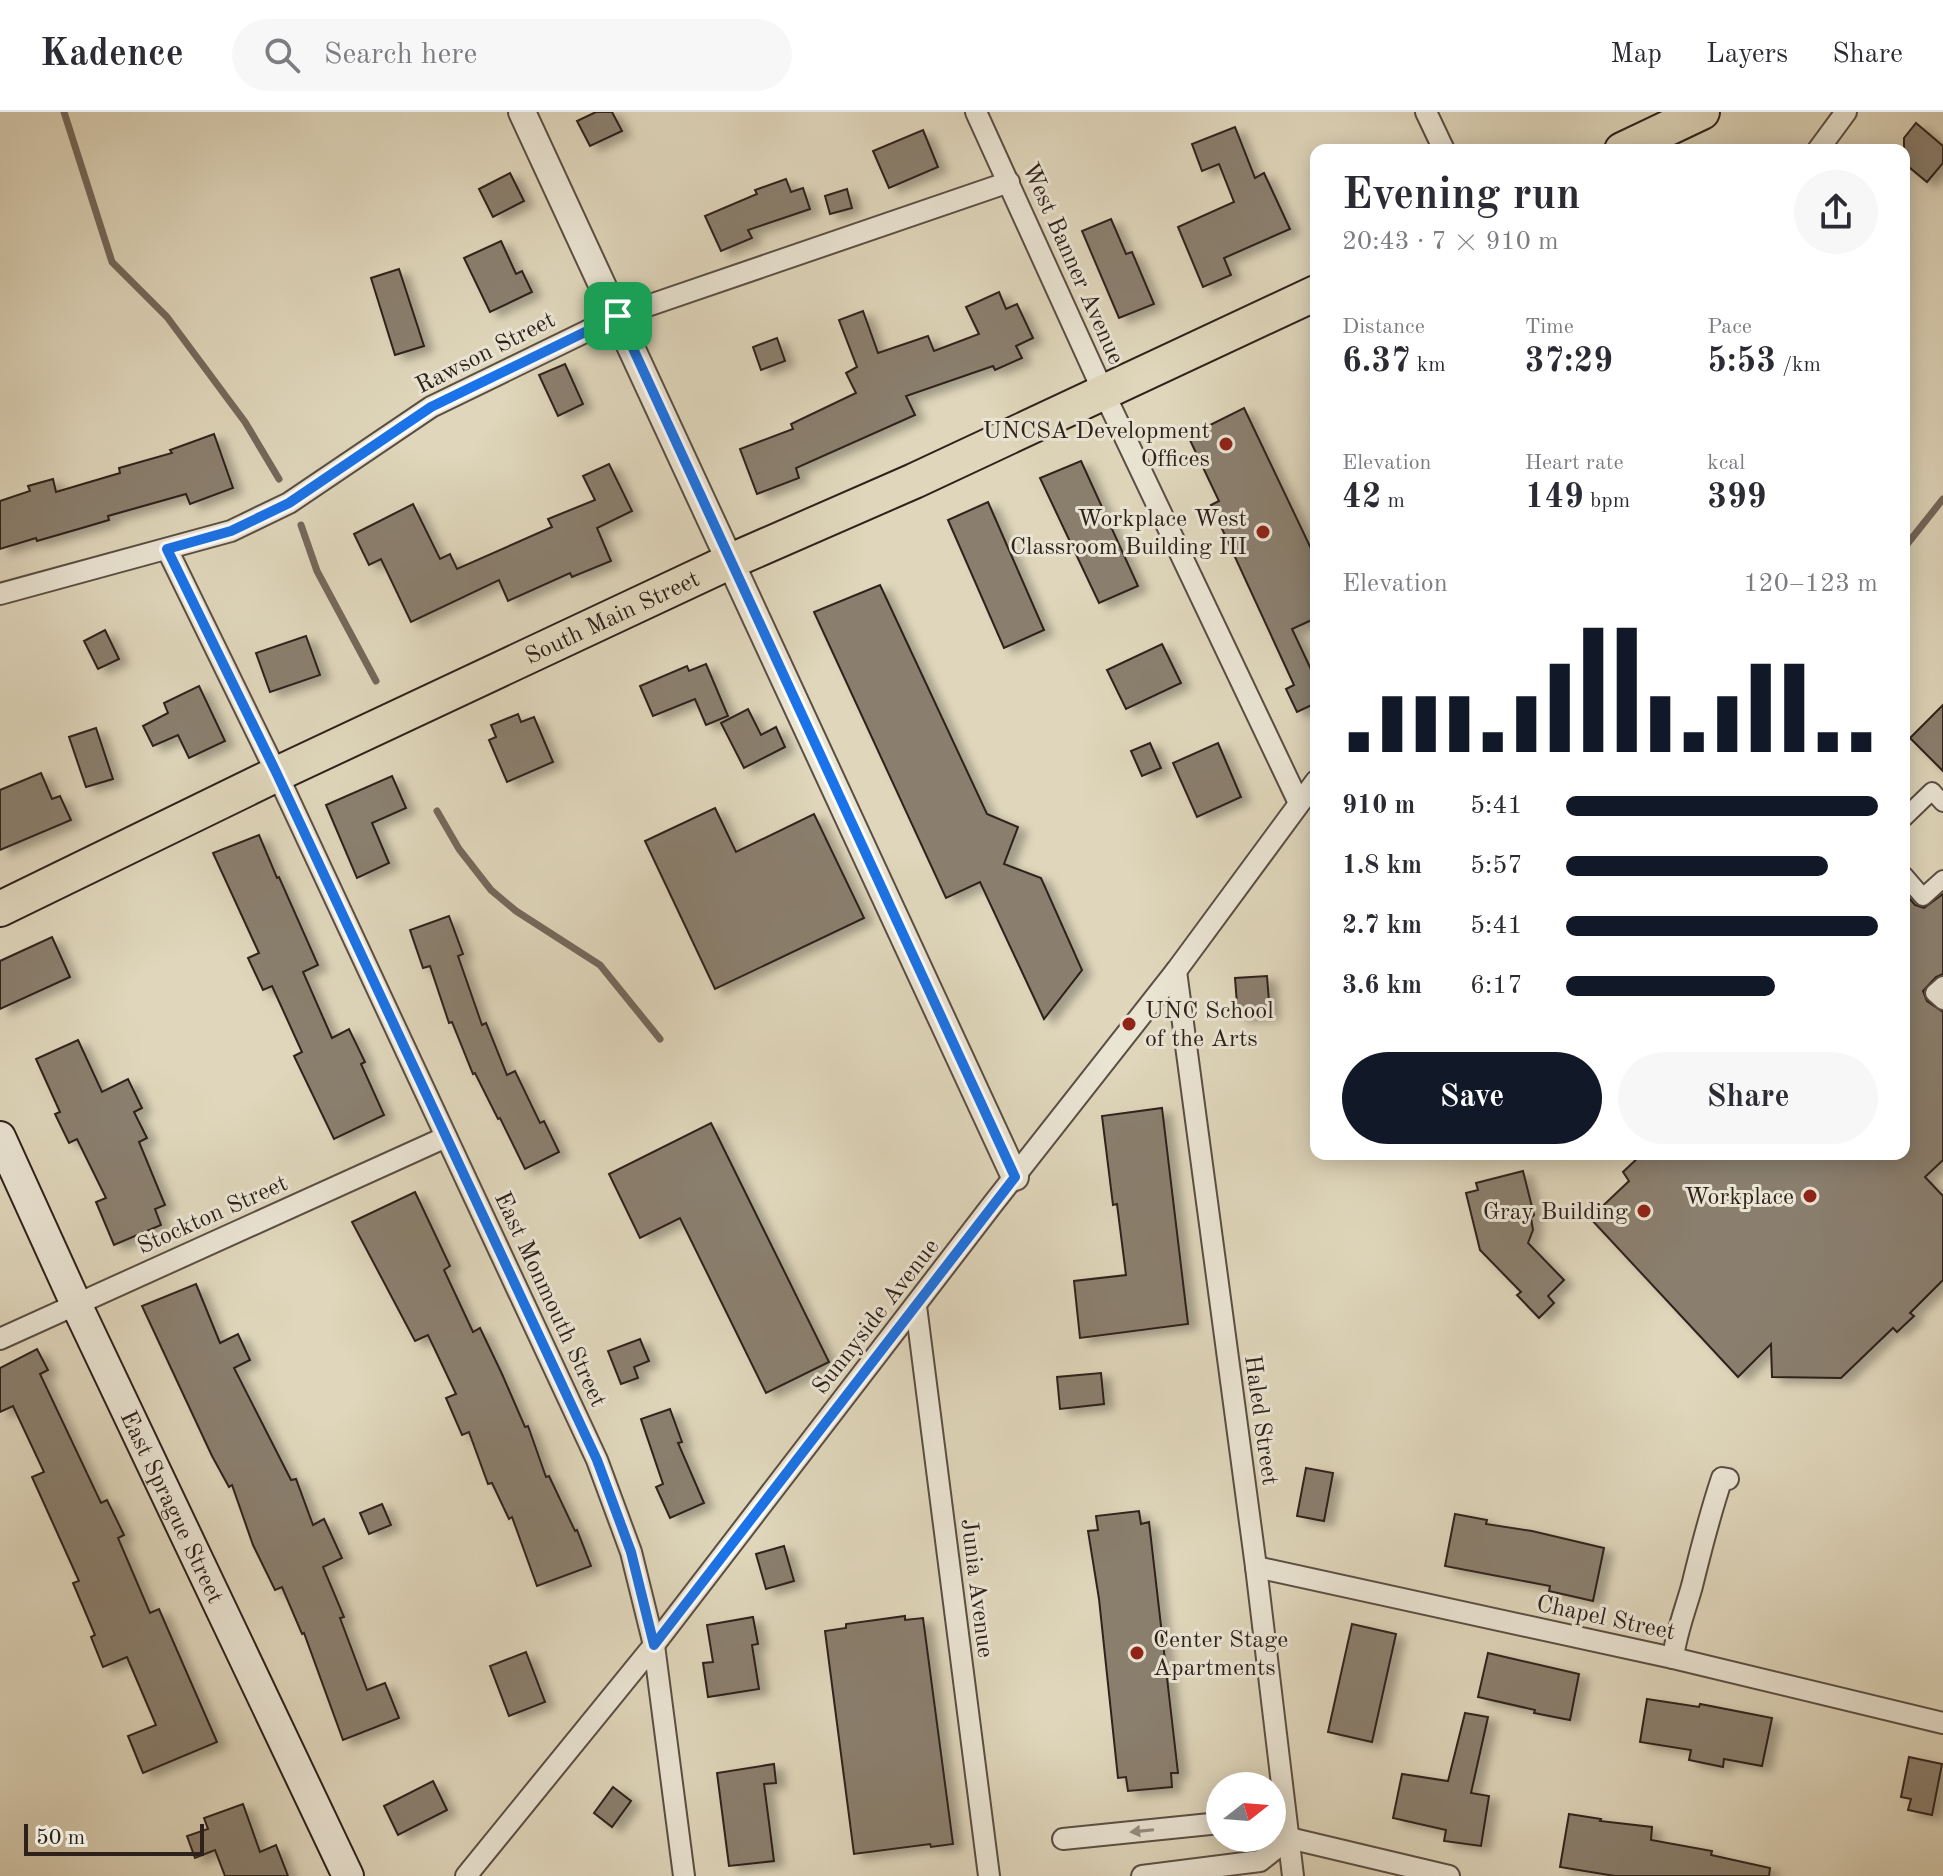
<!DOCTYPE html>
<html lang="en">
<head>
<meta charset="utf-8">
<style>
	body { margin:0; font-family:"Old Standard TT",serif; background:#f7f7f7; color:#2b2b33; height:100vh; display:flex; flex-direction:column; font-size:30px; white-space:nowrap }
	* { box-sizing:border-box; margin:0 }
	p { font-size:26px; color:#7c7c81 }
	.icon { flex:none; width:44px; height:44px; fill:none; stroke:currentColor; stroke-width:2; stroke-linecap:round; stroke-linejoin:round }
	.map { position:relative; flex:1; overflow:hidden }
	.details { position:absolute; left:1310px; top:32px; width:600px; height:1016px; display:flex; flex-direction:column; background:#fff; border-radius:16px; box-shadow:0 4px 20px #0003 }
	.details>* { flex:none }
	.needle { width:52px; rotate:73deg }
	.controls { position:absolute; left:1206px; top:1660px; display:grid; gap:16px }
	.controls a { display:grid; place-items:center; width:80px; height:80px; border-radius:50%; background:#fff; box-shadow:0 4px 20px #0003; font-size:40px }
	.scale { position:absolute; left:24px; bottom:20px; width:180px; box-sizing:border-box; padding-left:8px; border:4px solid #2e211b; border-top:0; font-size:22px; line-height:28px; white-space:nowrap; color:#2e211b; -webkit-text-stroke:6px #eae4d3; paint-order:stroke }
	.pin { position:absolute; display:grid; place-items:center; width:68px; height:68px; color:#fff; margin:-34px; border-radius:16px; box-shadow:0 4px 12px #0006 }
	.round { display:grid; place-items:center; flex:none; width:84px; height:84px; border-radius:42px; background:#f7f7f7 }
	.head { display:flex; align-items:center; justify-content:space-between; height:136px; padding:0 32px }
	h1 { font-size:44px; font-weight:800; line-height:60px }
	.metrics { display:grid; grid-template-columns:repeat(3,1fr); gap:12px; height:136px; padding:8px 32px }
	.metrics div { display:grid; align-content:center }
	.metrics b { font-size:34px; font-weight:800 }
	.metrics small { font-size:22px; font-weight:400 }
	.metrics p { font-size:22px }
	.chart { height:224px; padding:16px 32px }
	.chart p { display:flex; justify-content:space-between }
	.chart svg { width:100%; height:144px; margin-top:8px; stroke:#111827; stroke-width:6 }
	.primary-button { display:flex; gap:16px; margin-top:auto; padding:16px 32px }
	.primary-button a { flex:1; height:92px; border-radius:48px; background:#111827; color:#fff; font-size:32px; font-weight:800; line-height:92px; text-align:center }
	.primary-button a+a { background:#f7f7f7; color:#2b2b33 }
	ul { padding:0 32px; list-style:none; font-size:26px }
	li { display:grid; grid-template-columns:128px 96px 1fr; align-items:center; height:60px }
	li i { height:20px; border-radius:10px; background:#111827 }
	header { display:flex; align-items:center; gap:48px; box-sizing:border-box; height:112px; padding:0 40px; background:#fff; border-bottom:2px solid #e1e1e2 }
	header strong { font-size:38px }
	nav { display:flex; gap:44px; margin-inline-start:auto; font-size:28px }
	.search { width:560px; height:72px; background:#f7f7f7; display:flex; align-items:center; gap:20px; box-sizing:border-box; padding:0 28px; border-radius:44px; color:#7c7c81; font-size:30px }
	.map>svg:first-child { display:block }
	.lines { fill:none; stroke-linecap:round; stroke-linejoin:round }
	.stream { stroke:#74685b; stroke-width:7 }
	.building { fill:#8a7f6e; stroke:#2e211b; stroke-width:2; filter:url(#shadow) }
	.pedestrian-casing { stroke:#5a4e43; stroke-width:20 }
	.minor-casing { stroke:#5a4e43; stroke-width:24 }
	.tertiary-casing { stroke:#5a4e43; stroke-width:30 }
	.secondary-casing { stroke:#2e211b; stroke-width:34 }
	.primary-casing { stroke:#2e211b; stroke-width:38 }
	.pedestrian { stroke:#eae4d3; stroke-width:16 }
	.minor { stroke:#eae4d3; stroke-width:20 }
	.tertiary { stroke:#eae4d3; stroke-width:26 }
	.secondary { stroke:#eae4d3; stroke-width:30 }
	.primary { stroke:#dfd6bb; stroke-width:34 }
	.oneway { fill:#958c80 }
	.route-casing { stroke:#fff; stroke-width:16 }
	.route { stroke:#1a73e8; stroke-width:10 }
	.poi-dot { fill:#8f2418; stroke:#eae4d3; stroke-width:3 }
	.labels { text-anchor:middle; stroke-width:6; stroke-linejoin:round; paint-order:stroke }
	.street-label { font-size:24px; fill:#2e211b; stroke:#eae4d3 }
	.poi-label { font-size:24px; fill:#2e211b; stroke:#eae4d3; text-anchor:end }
</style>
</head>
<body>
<header>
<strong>Kadence</strong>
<div class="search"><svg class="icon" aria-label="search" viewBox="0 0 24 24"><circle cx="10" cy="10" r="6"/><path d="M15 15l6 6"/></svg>Search here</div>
<nav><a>Map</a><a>Layers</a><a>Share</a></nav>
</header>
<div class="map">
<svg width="1943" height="1764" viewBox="0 0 1943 1764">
	<defs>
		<filter id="shadow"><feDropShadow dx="9" dy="5" stdDeviation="4" flood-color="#0004"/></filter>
	</defs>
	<rect width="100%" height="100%" fill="#dfd6bb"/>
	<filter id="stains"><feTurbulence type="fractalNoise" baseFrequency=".0025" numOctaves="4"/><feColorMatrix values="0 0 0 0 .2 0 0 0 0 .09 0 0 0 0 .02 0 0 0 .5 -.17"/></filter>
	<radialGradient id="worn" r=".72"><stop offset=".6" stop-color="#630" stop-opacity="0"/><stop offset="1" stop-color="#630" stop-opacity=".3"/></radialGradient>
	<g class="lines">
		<!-- stream -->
		<g class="stream">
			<polyline points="64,0 112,150 167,205 245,310 279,367"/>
			<polyline points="301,413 317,459 376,569"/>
			<polyline points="1904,436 1943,387"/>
			<polyline points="437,699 459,737 491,778 516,799 600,853 660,927"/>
		</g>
	</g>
	<!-- building -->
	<g class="building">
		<polygon points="596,0 612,0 622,19 590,34 577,9"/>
		<polygon points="1916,11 1943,34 1943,51 1927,70 1904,51 1904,26"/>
		<polygon points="1235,15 1255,66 1264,61 1290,117 1224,146 1231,163 1203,175 1178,115 1234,90 1219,52 1202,59 1192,32"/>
		<polygon points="923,18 938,55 889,76 873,39"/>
		<polygon points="510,61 524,89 493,105 479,77"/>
		<polygon points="786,67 791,80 803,76 810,97 748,118 752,126 721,139 705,104 757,82 755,78"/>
		<polygon points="847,77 852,96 830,102 825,84"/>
		<polygon points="1111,107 1126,142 1132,140 1154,192 1119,206 1082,119"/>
		<polygon points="501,129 516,162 522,159 532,180 490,200 464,146"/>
		<polygon points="399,157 424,234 395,243 371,166"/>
		<polygon points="999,180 1006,197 1017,192 1033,226 1016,234 1022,246 995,258 993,254 906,284 915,303 796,356 799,366 757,382 740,337 793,317 791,312 856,281 846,261 857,255 839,208 863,199 878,241 928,224 934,239 979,222 966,195"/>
		<polygon points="777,226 785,249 761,258 753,235"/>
		<polygon points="565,252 583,292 558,304 539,263"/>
		<polygon points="1244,296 1316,447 1316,506 1292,517 1316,568 1316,591 1297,600 1286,577 1294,573 1211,393 1219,389 1188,324"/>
		<polygon points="214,322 233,376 190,392 186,382 108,404 109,408 82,416 37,429 36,426 0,437 0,389 30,379 28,374 53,367 56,380 120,361 119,356 172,341 170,338"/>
		<polygon points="1081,349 1138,474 1099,491 1040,366"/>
		<polygon points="609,352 632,399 597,416 611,449 572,465 570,461 508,489 499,468 411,510 381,447 369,453 354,422 413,392 440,447 450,442 457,457 552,415 548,407 595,388 583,364"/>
		<polygon points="988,390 1044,518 1004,536 948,408"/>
		<polygon points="880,473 987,702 1018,715 1004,752 1041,766 1082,858 1044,907 980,770 946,786 814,500"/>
		<polygon points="105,518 119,547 98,557 84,529"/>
		<polygon points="306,524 320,563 270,580 256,541"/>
		<polygon points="1162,532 1181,571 1126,597 1107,558"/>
		<polygon points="706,552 728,604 706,613 695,587 653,604 640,574 687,554 689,559"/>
		<polygon points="199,574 225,629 189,646 178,623 153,634 143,614 168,601 164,591"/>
		<polygon points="1943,593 1943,659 1910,626"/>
		<polygon points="748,597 761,623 776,615 785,635 744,656 721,611"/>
		<polygon points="518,602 521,610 534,605 553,650 507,670 489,628 496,625 491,613"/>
		<polygon points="96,616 113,667 86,675 69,625"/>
		<polygon points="1150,631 1161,656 1142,664 1131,639"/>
		<polygon points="1218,631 1241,685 1197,705 1173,651"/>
		<polygon points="41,661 52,687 60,684 71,708 0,738 0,678"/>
		<polygon points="392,664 406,696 372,711 389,751 357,766 326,693"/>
		<polygon points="715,696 736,740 814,702 864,806 715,877 645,729"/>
		<polygon points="259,723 277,766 279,765 318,853 303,860 332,926 349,917 365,950 361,952 384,1003 334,1027 294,944 302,940 272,874 263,878 248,846 259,841 213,741"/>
		<polygon points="1904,780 1915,793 1924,796 1943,782 1943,862 1936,865 1923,879 1927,889 1943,900 1943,1048 1925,1065 1943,1084 1943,1168 1910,1201 1914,1204 1897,1220 1893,1216 1841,1266 1772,1265 1771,1232 1738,1265 1590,1106 1629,1069 1623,1060 1642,1042 1904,1042"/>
		<polygon points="449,804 463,842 458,844 482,913 486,911 507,963 515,959 540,1011 544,1009 559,1040 525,1057 500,1006 498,1007 475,961 473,962 452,910 449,911 430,854 423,856 410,818"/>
		<polygon points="52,825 70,865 0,897 0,849"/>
		<polygon points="1267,864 1270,903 1238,905 1235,866"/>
		<polygon points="78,928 102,980 128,967 142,996 134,1000 147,1026 139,1030 165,1093 155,1097 161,1113 114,1133 96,1090 106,1086 77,1027 69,1031 55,1002 60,1000 36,947"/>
		<polygon points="1162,996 1188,1212 1080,1226 1074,1169 1126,1163 1117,1092 1113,1093 1102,1004"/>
		<polygon points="711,1011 829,1250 766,1281 680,1106 640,1126 609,1062"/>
		<polygon points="1523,1059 1534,1103 1531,1106 1533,1118 1528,1131 1564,1168 1548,1184 1554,1191 1539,1206 1517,1183 1521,1180 1480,1138 1466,1081 1478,1078 1476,1071"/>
		<polygon points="415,1080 450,1154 444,1158 473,1220 480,1216 502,1262 525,1315 528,1314 546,1365 549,1364 575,1419 577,1418 591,1454 537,1474 512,1405 509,1407 492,1371 488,1372 469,1320 462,1323 446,1286 456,1282 428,1223 415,1229 352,1110"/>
		<polygon points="196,1172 220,1231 238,1222 250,1248 234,1256 291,1368 296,1367 313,1413 324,1407 342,1446 323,1455 344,1505 340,1506 367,1578 385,1571 399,1606 343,1628 304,1521 302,1522 282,1475 275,1478 253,1433 232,1373 229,1375 212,1344 142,1194"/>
		<polygon points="640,1227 649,1249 634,1255 638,1266 621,1272 608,1239"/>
		<polygon points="37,1237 48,1258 40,1262 101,1391 107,1388 124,1423 118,1426 150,1501 159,1497 217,1630 143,1661 128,1624 156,1613 127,1545 103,1555 91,1525 95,1523 73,1471 79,1469 32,1365 44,1360 13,1294 0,1300 0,1256"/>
		<polygon points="1101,1261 1104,1292 1060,1297 1057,1265"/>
		<polygon points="670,1297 682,1330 678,1331 704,1391 670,1406 656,1375 663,1372 641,1307"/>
		<polygon points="1306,1356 1333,1361 1324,1409 1297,1404"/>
		<polygon points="382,1392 391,1413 369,1422 360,1401"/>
		<polygon points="1139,1399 1141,1412 1149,1410 1178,1661 1171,1661 1172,1675 1128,1679 1126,1665 1118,1666 1099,1487 1088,1419 1098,1418 1096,1404"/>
		<polygon points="1455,1402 1487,1408 1486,1412 1532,1419 1604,1436 1593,1489 1549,1479 1550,1474 1445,1454"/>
		<polygon points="784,1434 794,1469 766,1477 756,1442"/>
		<polygon points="905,1504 905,1508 923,1506 953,1732 931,1735 930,1732 854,1742 825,1519 846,1516 846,1512"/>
		<polygon points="753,1505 758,1532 752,1533 759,1577 708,1585 703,1551 713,1550 707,1513"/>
		<polygon points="1352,1512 1396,1522 1372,1630 1328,1620"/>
		<polygon points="526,1540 545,1590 509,1604 490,1554"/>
		<polygon points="1488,1541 1579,1562 1570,1608 1534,1601 1535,1598 1478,1585"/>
		<polygon points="1647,1587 1699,1595 1700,1592 1772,1606 1762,1654 1724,1647 1723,1655 1689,1648 1691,1638 1640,1630"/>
		<polygon points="1465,1601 1488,1605 1471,1681 1489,1684 1481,1734 1444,1729 1446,1718 1393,1706 1402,1662 1448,1669"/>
		<polygon points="1909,1645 1942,1652 1932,1703 1908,1698 1911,1687 1901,1685"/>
		<polygon points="774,1652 776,1671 764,1672 774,1749 729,1754 717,1661"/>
		<polygon points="433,1669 447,1698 398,1723 384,1694"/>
		<polygon points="613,1675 631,1689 612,1715 594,1701"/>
		<polygon points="243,1692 260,1740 276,1733 288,1764 225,1764 215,1738 195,1746 187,1724 208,1717 204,1706"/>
		<polygon points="1569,1702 1601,1707 1600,1709 1652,1715 1651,1728 1712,1739 1711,1743 1770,1756 1769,1764 1615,1764 1560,1755"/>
	</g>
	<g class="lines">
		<!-- pedestrian casing -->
		<g class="pedestrian-casing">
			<g id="pedestrian">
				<polyline points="1904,706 1932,679 1943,691"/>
				<polyline points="1904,763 1923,785 1943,767"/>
				<polyline points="1943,873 1934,881 1943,889"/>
			</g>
		</g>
		<!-- minor casing -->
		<g class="minor-casing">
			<g id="minor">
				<polyline points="976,0 1103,279 1299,691"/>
				<polyline points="1426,0 1444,38"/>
				<polyline points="1818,38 1846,0"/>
				<polyline points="167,437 277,662 597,1348 631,1440 654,1533 684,1764"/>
				<polyline points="0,482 231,419 289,391 431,295 618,204 1009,70"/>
				<polyline points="1176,859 1256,1455 1293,1764"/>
				<polyline points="916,1194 989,1764"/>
				<polyline points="0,1227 446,1025"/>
				<polyline points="1256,1455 1673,1546 1943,1611"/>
				<path d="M1673,1546c3,-25 12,-47 19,-72 9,-37 18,-72 30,-108l6,1"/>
				<polyline points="1272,1717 1289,1726 1449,1764"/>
				<polyline points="1063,1727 1220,1711"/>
				<polyline points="466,1764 654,1533 992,1093 1176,859 1316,669"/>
				<polyline points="1142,1764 1260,1749 1289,1726"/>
			</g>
		</g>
		<!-- tertiary casing -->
		<g class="tertiary-casing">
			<polyline id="tertiary" points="522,0 1015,1065"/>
		</g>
		<!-- secondary casing -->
		<g class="secondary-casing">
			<g id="secondary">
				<path id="s1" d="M0,1025l76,167 272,572"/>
			</g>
		</g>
		<!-- primary casing -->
		<g class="primary-casing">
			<g id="primary">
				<polyline points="1622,38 1702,0"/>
				<path id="s2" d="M0,797l277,-135 454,-213 183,-80 402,-188"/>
			</g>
		</g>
		<!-- pedestrian -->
		<use href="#pedestrian" class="pedestrian"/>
		<!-- minor -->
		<use href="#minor" class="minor"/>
		<!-- tertiary -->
		<use href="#tertiary" class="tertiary"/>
		<!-- secondary -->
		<use href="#secondary" class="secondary"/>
		<!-- primary -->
		<use href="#primary" class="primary"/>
	</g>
	<!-- one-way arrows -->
	<defs><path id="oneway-solid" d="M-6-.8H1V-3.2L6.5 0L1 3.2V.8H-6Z" transform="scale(2)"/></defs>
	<use class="oneway" href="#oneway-solid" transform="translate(1142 1719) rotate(174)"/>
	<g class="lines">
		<!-- route casing -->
		<g class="route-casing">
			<polygon id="route" points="618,204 1015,1065 654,1533 631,1440 597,1348 277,662 167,437 231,419 289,391 431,295"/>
		</g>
		<!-- route -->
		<use href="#route" class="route"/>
	</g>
	<!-- markers -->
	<g class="poi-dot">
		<circle cx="1226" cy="332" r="8"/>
		<circle cx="1263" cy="420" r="8"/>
		<circle cx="1129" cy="912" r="8"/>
		<circle cx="1810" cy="1084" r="8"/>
		<circle cx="1644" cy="1099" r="8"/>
		<circle cx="1137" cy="1541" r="8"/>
	</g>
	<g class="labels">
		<!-- street labels -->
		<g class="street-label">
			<text transform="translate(1074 151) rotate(66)" y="8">West Banner Avenue</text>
			<text transform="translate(485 240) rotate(-27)" y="8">Rawson Street</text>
			<text dy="8" stroke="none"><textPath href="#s2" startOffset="678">South Main Street</textPath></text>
			<text transform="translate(212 1102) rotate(-24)" y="8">Stockton Street</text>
			<text transform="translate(551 1187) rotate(65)" y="8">East Monmouth Street</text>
			<text transform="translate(875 1204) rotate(-52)" y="8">Sunnyside Avenue</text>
			<text transform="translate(1262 1308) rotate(82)" y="8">Haled Street</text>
			<text dy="8" stroke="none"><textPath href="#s1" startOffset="408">East Sprague Street</textPath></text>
			<text transform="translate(978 1476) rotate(83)" y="8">Junia Avenue</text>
			<text transform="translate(1606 1505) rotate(12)" y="8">Chapel Street</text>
		</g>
		<!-- poi labels -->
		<g class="poi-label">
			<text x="1210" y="326">UNCSA Development<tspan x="1210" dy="28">Offices</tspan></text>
			<text x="1247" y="414">Workplace West<tspan x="1247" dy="28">Classroom Building III</tspan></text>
			<text x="1145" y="906" text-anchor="start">UNC School<tspan x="1145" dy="28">of the Arts</tspan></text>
			<text x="1794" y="1092">Workplace</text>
			<text x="1628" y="1107">Gray Building</text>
			<text x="1153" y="1535" text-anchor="start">Center Stage<tspan x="1153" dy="28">Apartments</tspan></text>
		</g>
	</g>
	<rect width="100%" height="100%" filter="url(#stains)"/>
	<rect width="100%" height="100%" fill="url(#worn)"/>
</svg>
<div class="controls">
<a><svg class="needle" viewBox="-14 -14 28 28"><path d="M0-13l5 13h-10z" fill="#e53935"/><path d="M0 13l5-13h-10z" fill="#7c7c81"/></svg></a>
</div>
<div class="scale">50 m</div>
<div class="pin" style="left:618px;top:204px;background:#1e9e55"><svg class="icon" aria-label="arrive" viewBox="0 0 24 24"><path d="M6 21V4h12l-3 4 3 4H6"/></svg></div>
<section class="details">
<div class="head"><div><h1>Evening run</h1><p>20:43 · 7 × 910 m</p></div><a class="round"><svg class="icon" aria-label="share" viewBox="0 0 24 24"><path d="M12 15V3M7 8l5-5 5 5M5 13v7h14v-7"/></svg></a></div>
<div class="metrics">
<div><p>Distance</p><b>6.37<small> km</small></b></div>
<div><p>Time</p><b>37:29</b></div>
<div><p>Pace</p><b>5:53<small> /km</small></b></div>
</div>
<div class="metrics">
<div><p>Elevation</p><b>42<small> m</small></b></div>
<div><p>Heart rate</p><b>149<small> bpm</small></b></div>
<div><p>kcal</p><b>399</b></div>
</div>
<div class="chart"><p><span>Elevation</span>120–123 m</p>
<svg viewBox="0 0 160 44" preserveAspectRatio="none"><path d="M5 44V38M15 44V27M25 44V27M35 44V27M45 44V38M55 44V27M65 44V17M75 44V6M85 44V6M95 44V27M105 44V38M115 44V27M125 44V17M135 44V17M145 44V38M155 44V38"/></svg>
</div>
<ul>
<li><b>910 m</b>5:41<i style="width:100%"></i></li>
<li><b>1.8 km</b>5:57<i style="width:84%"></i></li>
<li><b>2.7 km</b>5:41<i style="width:100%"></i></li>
<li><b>3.6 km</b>6:17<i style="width:67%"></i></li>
</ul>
<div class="primary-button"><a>Save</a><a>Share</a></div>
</section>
</div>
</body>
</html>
